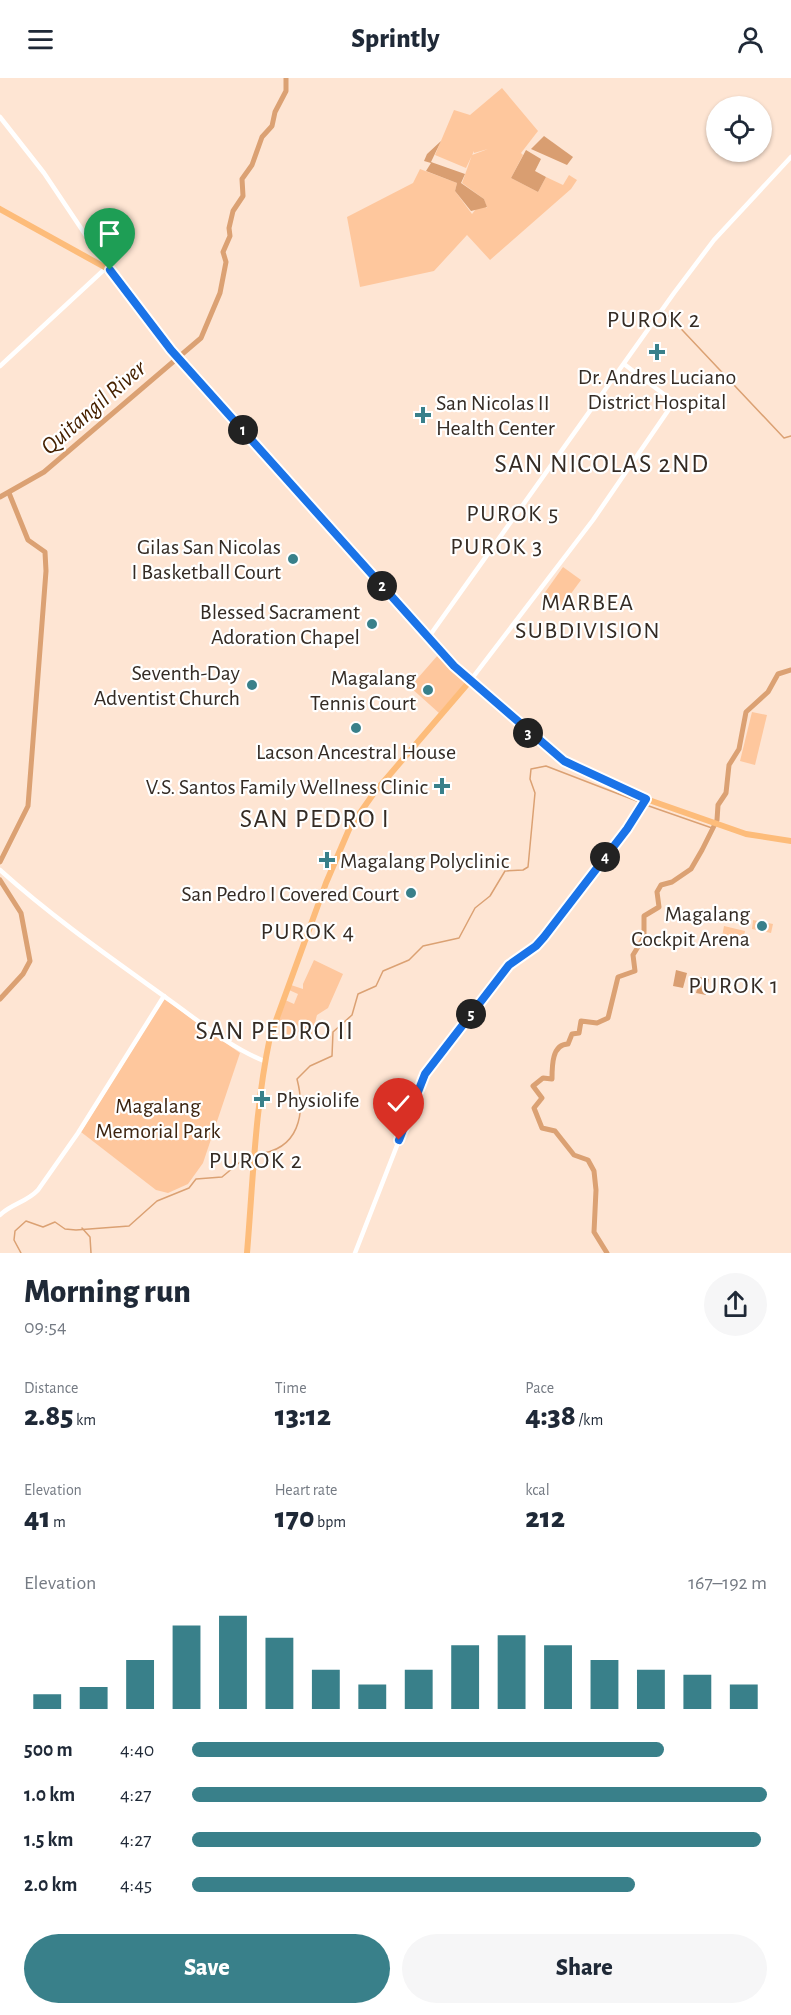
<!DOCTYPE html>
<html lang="en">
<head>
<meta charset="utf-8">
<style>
	body { margin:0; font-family:"Alegreya Sans",sans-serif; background:#f6f6f7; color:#1f2937; height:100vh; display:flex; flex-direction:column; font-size:22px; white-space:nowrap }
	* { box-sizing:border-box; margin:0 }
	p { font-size:20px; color:#747a83 }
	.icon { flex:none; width:33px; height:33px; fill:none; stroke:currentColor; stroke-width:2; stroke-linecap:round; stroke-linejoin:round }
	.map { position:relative; height:1175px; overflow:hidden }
	.drawer { display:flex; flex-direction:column; background:#fff; flex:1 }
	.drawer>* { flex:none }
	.buttons { position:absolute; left:706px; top:18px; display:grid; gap:12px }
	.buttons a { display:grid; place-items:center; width:66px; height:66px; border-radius:50%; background:#fff; box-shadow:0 2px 4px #0004; font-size:30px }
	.pin { position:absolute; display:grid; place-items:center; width:51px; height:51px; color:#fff; margin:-62px -26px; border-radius:50% 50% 50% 0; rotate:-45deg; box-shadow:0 0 6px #0007 }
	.pin .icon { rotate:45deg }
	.km { position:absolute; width:30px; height:30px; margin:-15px; border-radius:50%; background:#222; color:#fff; font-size:16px; line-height:30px; text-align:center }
	.round { display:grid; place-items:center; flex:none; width:63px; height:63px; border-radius:32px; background:#f6f6f7 }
	.headline { display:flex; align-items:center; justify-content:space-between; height:102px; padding:0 24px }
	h1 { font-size:33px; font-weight:800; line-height:45px }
	.metrics { display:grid; grid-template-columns:repeat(3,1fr); gap:9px; height:102px; padding:6px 24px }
	.metrics div { display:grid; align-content:center }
	.metrics b { font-size:30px; font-weight:800 }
	.metrics small { font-size:16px; font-weight:400 }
	.metrics p { font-size:16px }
	.chart { height:168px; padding:12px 24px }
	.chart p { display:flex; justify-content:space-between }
	.chart svg { width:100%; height:108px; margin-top:6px; stroke:#39808a; stroke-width:6 }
	.cta { display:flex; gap:12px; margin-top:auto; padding:12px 24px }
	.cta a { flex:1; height:69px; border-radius:36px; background:#39808a; color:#fff; font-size:24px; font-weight:800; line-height:69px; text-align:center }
	.cta a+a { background:#f6f6f7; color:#1f2937 }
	ul { padding:0 24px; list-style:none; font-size:20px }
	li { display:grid; grid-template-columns:96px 72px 1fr; align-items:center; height:45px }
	li i { height:15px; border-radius:8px; background:#39808a }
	header { display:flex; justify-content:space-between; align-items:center; height:78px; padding:0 24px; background:#fff; font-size:27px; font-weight:800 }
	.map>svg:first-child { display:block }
	.green { fill:#fec79d }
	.forest { fill:#d99e71 }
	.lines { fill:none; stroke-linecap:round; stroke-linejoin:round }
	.stream { stroke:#dba173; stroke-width:1.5 }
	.river { stroke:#dba173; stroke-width:5 }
	.minor { stroke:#fff; stroke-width:4.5 }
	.major { stroke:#fdbc7a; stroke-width:6 }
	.route-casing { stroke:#fff; stroke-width:12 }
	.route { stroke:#1a73e8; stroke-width:8 }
	.poi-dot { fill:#39808a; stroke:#fff; stroke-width:2 }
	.labels { text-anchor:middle; stroke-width:4.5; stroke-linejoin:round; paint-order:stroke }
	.poi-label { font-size:22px; fill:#342b24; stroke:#fff; text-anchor:end }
	.park-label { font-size:22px; fill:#3c2410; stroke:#fff }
	.neighbourhood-label { font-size:24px; letter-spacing:1.5px; fill:#342b24; stroke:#fff }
	.water-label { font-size:24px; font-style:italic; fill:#462100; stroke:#fff }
	.quarter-label { font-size:26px; letter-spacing:1.5px; fill:#342b24; stroke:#fff }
</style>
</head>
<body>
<header><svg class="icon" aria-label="menu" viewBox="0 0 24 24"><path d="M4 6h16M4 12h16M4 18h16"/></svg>Sprintly<svg class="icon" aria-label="person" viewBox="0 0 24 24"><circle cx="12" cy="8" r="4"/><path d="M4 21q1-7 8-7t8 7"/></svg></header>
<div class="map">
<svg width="791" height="1175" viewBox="0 0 791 1175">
	<rect width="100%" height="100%" fill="#fee5d3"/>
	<!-- green -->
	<g class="green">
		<polygon points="502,10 538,53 521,75 523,77 511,100 538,114 546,99 563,107 569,97 577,102 571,111 490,182 467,157 434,193 360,209 347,139 413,105 420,91 457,105 455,113 472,136 480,126 487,130 484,121 462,105 472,77 488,71 474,75 474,73 466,90 435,77 454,32 470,37"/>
		<polygon points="563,489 581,502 559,532 541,520"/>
		<polygon points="438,577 465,605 439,635 410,609"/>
		<polygon points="752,634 767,637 755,687 740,683"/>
		<polygon points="753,842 773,846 771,855 752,851"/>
		<polygon points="724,848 745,853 743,864 722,859"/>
		<polygon points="314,882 343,896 328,930 317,937 312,956 298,954 296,959 281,954 282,946 278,944 285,922 294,926 298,916 289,912 291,907 303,911 303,906"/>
		<polygon points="164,921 240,975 203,1085 188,1106 168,1115 156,1112 81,1054"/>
	</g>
	<!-- forest -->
	<g class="forest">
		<polygon points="544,58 573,79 567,87 531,71"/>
		<polygon points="441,63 431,84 465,96 461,105 484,121 487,129 471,133 455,113 457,105 426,93 431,85 424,83 427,76"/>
		<polygon points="526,72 541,81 535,93 546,99 538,114 511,100"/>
		<polygon points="676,892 687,895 683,910 673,908"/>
		<polygon points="700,899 709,901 706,917 696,915"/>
	</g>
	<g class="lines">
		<!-- stream -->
		<g class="stream">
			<polyline points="669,238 784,360 791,358"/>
			<polyline points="646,727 712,750"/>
			<path d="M257,1076c42,-4 49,-40 40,-75l13,-13 22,-10 1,-24 19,-17 6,-21 18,-8 7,-15 26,-11 14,-14 36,-8 16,-30 15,-12 15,-25 18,-1 5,-3 7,-74 -5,-14 1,-10 15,-3 96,37"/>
			<polyline points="82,1150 90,1159 91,1175"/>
			<polyline points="21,1175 14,1162 15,1153 26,1143 43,1149 55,1144 65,1151 76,1152 129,1148 157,1123 189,1110 196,1101 222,1099 246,1079 252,1077"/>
		</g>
		<!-- river -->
		<g class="river">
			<polyline points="0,419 44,394 201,260 220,215 226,184 223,174 230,158 229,150 233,133 243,118 242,101 252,87 262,59 272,48 275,34 286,13 286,0"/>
			<polyline points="0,784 28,728 46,493 45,474 28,462 9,415"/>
			<polyline points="0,802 21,835 30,883 23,896 0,921"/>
			<path d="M607,1175l-13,-21 2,-42 -2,-19 -6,-11 -14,-5 -19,-24 -13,-3 -8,-20 8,-10 -9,-12 10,-8 9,1c0,-13 0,-35 16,-35l4,-10 7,-1 2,-12 16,2 11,-5 10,-41 17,-6 -2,-16 11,-18v-21l15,-9 -2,-15 4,-7 11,-3 19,-13 11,-19 15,-30 1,-15 8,-12 3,-28 10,-16 7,-37 22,-20 10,-18 13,-4"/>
		</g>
		<!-- minor -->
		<g class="minor">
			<polyline points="0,39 44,95 107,189 0,288"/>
			<polyline points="428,560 674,215 714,162 791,79"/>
			<polyline points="470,603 593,442 674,324 624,286"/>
			<path d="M0,792c52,47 111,88 168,129 31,22 61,48 96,62"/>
			<path d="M0,1137c11,-11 27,-13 38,-25l40,-57 86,-137"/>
			<polyline points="355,1175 425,996 509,887 536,868 544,859 627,751 646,721"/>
		</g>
		<!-- major -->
		<g class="major">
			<polyline points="0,131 108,191 171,272 438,572 548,671 582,693 646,721 746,756 791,763"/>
			<path d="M247,1175c6,-72 8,-145 23,-216l56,-154 24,-56 24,-34 96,-112"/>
		</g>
	</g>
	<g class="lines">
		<!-- route casing -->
		<g class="route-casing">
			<polyline id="route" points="110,192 171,272 454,588 564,683 646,721 627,751 544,859 536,868 509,887 425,996 399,1062"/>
		</g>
		<!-- route -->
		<use href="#route" class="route"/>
	</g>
	<!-- markers -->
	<g class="poi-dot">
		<path d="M654 265h6v6h6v6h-6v6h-6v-6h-6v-6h6z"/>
		<path d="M420 328h6v6h6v6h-6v6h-6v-6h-6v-6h6z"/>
		<circle cx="293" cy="481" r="6"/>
		<circle cx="372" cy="546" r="6"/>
		<circle cx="252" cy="607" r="6"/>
		<circle cx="428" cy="612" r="6"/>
		<circle cx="356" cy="650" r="6"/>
		<path d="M439 699h6v6h6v6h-6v6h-6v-6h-6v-6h6z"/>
		<path d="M324 773h6v6h6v6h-6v6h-6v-6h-6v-6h6z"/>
		<circle cx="411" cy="815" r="6"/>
		<circle cx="762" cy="848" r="6"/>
		<path d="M259 1012h6v6h6v6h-6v6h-6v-6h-6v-6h6z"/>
	</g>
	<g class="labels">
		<!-- poi labels -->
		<g class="poi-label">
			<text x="657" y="306" text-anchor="middle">Dr. Andres Luciano<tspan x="657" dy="25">District Hospital</tspan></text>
			<text x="436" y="332" text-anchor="start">San Nicolas II<tspan x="436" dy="25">Health Center</tspan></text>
			<text x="281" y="476">Gilas San Nicolas<tspan x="281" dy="25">I Basketball Court</tspan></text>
			<text x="360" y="541">Blessed Sacrament<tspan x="360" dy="25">Adoration Chapel</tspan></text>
			<text x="240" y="602">Seventh-Day<tspan x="240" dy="25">Adventist Church</tspan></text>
			<text x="416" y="607">Magalang<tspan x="416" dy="25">Tennis Court</tspan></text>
			<text x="356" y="681" text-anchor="middle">Lacson Ancestral House</text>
			<text x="428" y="716">V.S. Santos Family Wellness Clinic</text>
			<text x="340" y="790" text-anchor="start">Magalang Polyclinic</text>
			<text x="399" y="823">San Pedro I Covered Court</text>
			<text x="750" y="843">Magalang<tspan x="750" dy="25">Cockpit Arena</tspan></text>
			<text x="276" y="1029" text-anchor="start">Physiolife</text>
		</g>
		<!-- park labels -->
		<g class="park-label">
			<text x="158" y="1035">Magalang<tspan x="158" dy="25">Memorial Park</tspan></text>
		</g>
		<!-- neighbourhood labels -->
		<g class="neighbourhood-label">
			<text x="654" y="249">PUROK 2</text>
			<text x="513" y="443">PUROK 5</text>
			<text x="497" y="476">PUROK 3</text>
			<text x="588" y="532">MARBEA<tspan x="588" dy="28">SUBDIVISION</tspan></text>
			<text x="308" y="861">PUROK 4</text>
			<text x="734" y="915">PUROK 1</text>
			<text x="256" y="1090">PUROK 2</text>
		</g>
		<!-- water labels -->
		<g class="water-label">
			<text transform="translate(93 329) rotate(-41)" y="8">Quitangil River</text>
		</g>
		<!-- quarter labels -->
		<g class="quarter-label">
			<text x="602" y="394">SAN NICOLAS 2ND</text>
			<text x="315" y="749">SAN PEDRO I</text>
			<text x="275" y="961">SAN PEDRO II</text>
		</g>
	</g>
</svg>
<div class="buttons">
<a><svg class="icon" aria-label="locate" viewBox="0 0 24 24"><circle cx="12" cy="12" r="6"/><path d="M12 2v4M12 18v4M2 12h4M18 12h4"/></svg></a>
</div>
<div class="pin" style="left:110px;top:192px;background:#1e9e55"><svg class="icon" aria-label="arrive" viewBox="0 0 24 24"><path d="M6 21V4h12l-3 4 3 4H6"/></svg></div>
<div class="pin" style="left:399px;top:1062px;background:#d93025"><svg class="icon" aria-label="check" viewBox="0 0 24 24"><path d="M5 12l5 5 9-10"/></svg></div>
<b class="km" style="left:243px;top:352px">1</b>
<b class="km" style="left:382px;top:508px">2</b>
<b class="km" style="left:528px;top:655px">3</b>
<b class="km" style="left:605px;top:779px">4</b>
<b class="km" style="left:471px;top:936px">5</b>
</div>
<section class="drawer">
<div class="headline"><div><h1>Morning run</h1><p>09:54</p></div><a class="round"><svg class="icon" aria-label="share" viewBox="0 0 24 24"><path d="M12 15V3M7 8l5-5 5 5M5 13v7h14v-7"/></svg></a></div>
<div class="metrics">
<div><p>Distance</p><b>2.85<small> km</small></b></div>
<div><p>Time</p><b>13:12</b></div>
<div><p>Pace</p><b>4:38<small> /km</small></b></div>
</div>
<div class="metrics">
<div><p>Elevation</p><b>41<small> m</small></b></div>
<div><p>Heart rate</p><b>170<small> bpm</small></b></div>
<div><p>kcal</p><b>212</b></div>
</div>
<div class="chart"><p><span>Elevation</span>167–192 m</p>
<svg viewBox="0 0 160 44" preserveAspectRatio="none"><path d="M5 44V38M15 44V35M25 44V24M35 44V10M45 44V6M55 44V15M65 44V28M75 44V34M85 44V28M95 44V18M105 44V14M115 44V18M125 44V24M135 44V28M145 44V30M155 44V34"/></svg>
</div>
<ul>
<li><b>500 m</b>4:40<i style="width:82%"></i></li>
<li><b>1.0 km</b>4:27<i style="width:100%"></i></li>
<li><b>1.5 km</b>4:27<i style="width:99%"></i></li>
<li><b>2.0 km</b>4:45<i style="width:77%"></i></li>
</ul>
<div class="cta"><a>Save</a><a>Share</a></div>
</section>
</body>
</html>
